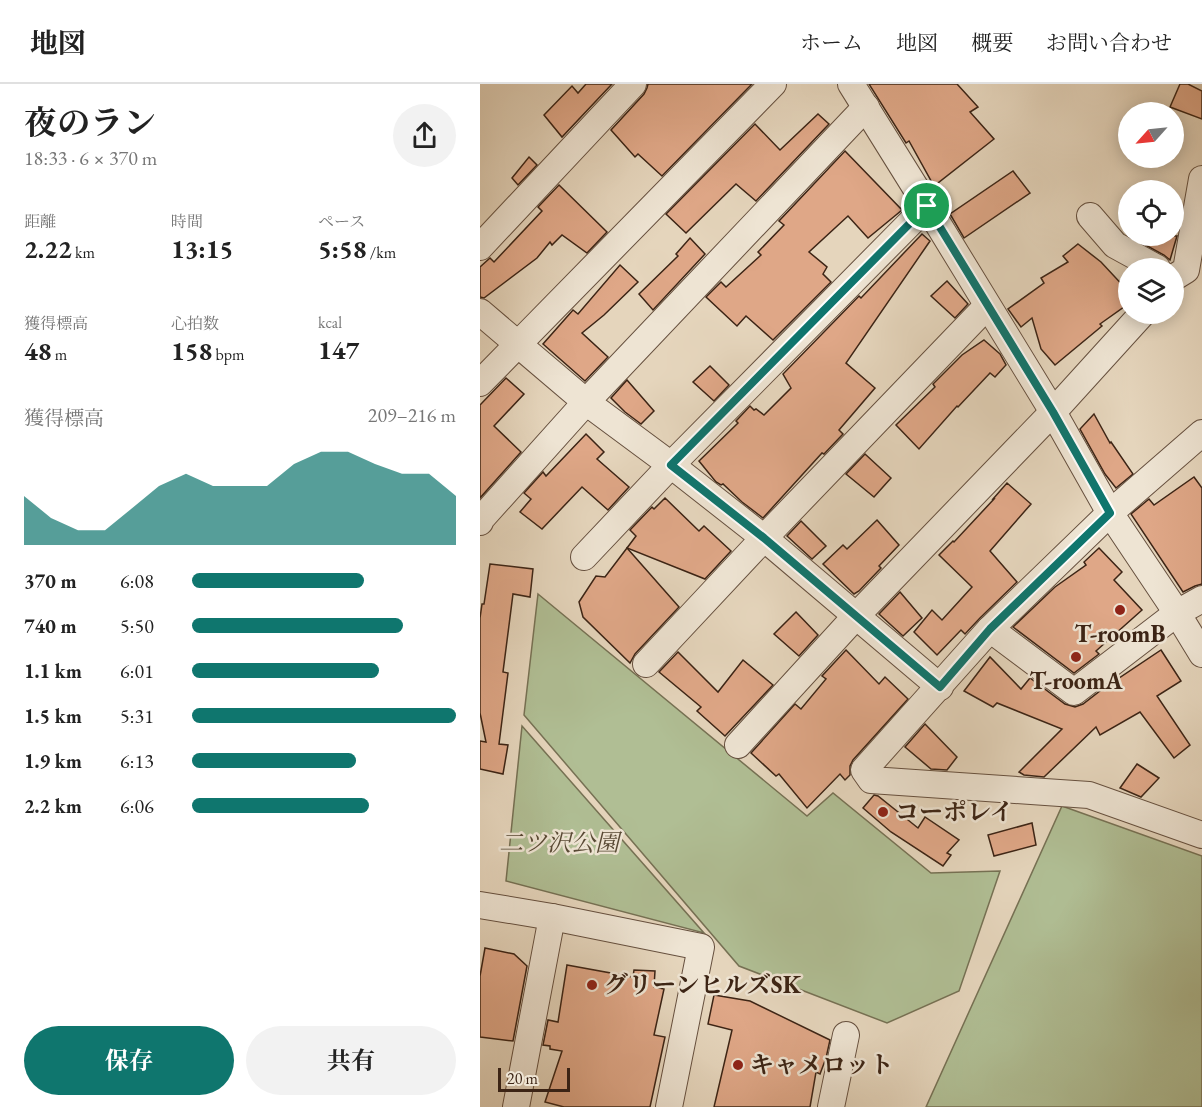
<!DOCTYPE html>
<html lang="ja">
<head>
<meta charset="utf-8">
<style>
	body { margin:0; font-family:"EB Garamond","Noto Serif JP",serif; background:#f2f2f2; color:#222; height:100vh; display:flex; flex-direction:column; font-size:22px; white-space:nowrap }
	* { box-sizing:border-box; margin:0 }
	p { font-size:20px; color:#767676 }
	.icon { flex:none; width:33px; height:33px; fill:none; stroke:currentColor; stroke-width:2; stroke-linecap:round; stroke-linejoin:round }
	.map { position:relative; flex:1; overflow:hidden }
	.panel { display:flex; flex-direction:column; background:#fff; width:480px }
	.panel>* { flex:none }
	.needle { width:39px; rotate:243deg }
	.buttons { position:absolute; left:638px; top:18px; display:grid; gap:12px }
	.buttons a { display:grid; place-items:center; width:66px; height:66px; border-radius:50%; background:#fff; box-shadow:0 3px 15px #0003; font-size:30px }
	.scale { position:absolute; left:18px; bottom:15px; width:72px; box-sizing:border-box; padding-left:6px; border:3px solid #3c2415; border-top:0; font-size:16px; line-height:21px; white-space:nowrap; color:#3c2415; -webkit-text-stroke:4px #eee4d3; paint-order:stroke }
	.pin { position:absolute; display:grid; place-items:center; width:51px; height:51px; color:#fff; margin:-26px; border:3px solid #fff; border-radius:50%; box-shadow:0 2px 6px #0007 }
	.round { display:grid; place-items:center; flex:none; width:63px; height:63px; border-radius:32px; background:#f2f2f2 }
	.summary { display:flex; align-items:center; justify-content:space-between; height:102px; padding:0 24px }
	h1 { font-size:33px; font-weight:700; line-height:45px }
	.metrics { display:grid; grid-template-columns:repeat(3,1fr); gap:9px; height:102px; padding:6px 24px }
	.metrics div { display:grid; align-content:center }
	.metrics b { font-size:26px; font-weight:700 }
	.metrics small { font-size:16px; font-weight:400 }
	.metrics p { font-size:16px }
	.chart { height:168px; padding:12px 24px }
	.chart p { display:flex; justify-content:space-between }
	.chart svg { width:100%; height:108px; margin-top:6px; fill:#0f766e; opacity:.7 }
	.action { display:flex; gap:12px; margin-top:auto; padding:12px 24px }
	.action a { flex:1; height:69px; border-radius:36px; background:#0f766e; color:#fff; font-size:24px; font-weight:700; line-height:69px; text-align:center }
	.action a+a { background:#f2f2f2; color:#222 }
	ul { padding:0 24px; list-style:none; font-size:20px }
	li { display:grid; grid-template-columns:96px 72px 1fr; align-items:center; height:45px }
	li i { height:15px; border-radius:8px; background:#0f766e }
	header { display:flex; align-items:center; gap:36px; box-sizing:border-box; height:84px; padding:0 30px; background:#fff; border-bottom:2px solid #e0e0e0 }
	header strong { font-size:28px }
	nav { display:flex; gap:33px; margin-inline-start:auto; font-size:21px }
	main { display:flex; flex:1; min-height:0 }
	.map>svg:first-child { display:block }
	.green { fill:#b0be94; stroke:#767154; stroke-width:1.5 }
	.building { fill:#dfa787; stroke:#3c2415; stroke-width:1.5 }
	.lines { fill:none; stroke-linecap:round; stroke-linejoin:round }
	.minor-casing { stroke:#66503f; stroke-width:28 }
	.minor { stroke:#eee4d3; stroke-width:26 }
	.route-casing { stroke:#fff; stroke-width:12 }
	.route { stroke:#0f766e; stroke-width:8 }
	.poi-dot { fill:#8f2418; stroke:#eee4d3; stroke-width:2 }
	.labels { text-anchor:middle; stroke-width:5; stroke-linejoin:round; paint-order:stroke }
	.poi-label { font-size:24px; font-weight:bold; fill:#3c2415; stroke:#eee4d3; text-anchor:start }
	.park-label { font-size:24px; font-style:italic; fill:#594a35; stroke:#eee4d3 }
</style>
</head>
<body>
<header>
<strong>地図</strong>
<nav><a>ホーム</a><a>地図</a><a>概要</a><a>お問い合わせ</a></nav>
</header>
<main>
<section class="panel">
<div class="summary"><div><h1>夜のラン</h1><p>18:33 · 6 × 370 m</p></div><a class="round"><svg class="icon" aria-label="share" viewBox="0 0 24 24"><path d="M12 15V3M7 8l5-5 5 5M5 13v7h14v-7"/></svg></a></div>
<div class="metrics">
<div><p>距離</p><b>2.22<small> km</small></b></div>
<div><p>時間</p><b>13:15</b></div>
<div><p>ペース</p><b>5:58<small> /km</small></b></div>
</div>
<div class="metrics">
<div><p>獲得標高</p><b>48<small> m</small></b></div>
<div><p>心拍数</p><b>158<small> bpm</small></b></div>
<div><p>kcal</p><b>147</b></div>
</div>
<div class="chart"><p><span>獲得標高</span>209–216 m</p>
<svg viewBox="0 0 160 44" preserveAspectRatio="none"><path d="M0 44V24L10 33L20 38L30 38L40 29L50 20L60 15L70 20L80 20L90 20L100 11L110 6L120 6L130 11L140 15L150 15L160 24V44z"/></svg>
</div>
<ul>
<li><b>370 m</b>6:08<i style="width:65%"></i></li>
<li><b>740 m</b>5:50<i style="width:80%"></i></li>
<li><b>1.1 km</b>6:01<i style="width:71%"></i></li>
<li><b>1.5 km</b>5:31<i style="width:100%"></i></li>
<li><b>1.9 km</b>6:13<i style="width:62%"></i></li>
<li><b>2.2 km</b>6:06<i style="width:67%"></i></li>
</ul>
<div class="action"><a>保存</a><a>共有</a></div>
</section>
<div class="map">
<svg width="722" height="1023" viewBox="0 0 722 1023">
	<rect width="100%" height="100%" fill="#e5d5bc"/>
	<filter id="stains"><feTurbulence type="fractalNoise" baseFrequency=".00333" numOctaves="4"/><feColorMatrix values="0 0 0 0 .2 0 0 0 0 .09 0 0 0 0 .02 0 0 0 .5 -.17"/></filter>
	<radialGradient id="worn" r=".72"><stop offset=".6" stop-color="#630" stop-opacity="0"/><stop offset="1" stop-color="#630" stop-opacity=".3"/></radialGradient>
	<!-- green -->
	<g class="green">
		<polygon points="58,510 327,732 353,709 451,789 520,787 479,907 407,939 259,882 44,631"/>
		<polygon points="42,642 224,849 26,797"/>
		<polygon points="582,722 722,772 722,1023 446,1023"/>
	</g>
	<!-- building -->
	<g class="building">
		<polygon points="106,0 132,0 82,53 64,31 92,2 98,9"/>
		<polygon points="168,0 272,0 182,92 158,70 155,73 131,46 164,10 167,4"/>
		<polygon points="389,0 477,0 498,23 490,28 514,55 454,102 429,57 426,59"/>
		<polygon points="700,0 708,0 722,7 722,35 690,23"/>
		<polygon points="338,30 349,40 276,117 256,100 206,149 186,130 275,40 300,66"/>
		<polygon points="365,67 422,126 388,154 368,132 329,168 347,183 343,190 351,198 293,256 266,232 257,242 226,213 241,198 246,203 281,171 278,168 304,141 299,137"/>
		<polygon points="49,73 57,81 38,101 32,94"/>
		<polygon points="533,87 550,109 484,154 470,130"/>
		<polygon points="79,101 127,148 107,169 82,151 72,161 70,158 57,174 4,214 0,213 0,183 10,174 14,178 62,127 58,123"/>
		<polygon points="442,150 450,157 366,279 395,304 359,346 363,350 344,370 342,369 283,434 262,418 243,400 241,401 236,398 219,377 258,339 256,337 270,322 274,326 276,325 284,331 311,304 303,290 379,212 381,214"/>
		<polygon points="649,152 697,152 690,176 684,171"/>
		<polygon points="210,154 225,170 173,226 159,210 198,172 196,170"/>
		<polygon points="598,160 621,178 648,207 648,220 620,240 622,242 575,281 561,265 552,234 541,243 528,225 564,199 561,194 588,178 583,172"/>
		<polygon points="140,181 158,198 124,231 102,249 128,273 105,297 63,260 93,226 98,230"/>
		<polygon points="467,197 488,220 475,234 451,212"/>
		<polygon points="504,256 520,270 526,281 515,293 510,289 478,323 477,322 439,365 416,341 455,303 453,300 482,271"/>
		<polygon points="230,282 249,301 234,317 213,298"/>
		<polygon points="26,294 44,310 14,342 41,368 0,414 0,321"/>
		<polygon points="147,296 174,327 161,340 145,328 131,314"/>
		<polygon points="614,330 630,359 631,358 653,390 636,404 625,390 600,345"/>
		<polygon points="106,350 124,368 117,375 149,403 128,426 102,403 62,445 40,428 51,415 44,409 63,388 66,392"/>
		<polygon points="385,370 411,394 394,413 366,390"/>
		<polygon points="714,393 722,404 722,500 715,502 703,508 651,430 669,415 674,421"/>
		<polygon points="527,399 551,420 510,467 537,498 500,534 485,550 481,546 457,571 434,548 452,526 462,536 492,503 459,471 473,457 474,458 514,415 513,415"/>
		<polygon points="185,414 219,447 224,442 251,467 225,495 147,464 156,452 150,446 172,423 174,425"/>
		<polygon points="397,436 419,461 399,482 401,484 379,507 374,510 343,480 363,461 367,465"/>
		<polygon points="321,437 346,462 332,475 307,452"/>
		<polygon points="147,464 199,523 155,570 150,579 103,533 99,518 116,492 125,493"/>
		<polygon points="619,464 642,488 634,496 662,526 616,567 619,570 594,589 533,543 575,503 606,481 604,478"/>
		<polygon points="10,480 53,485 50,513 33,510 23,588 28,589 19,660 28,661 23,690 0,685 0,657 6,658 0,629 0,534 2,520 4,520"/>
		<polygon points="420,508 442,534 423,552 399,530"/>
		<polygon points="316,528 338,551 319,572 294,550"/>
		<polygon points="366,566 399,600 405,593 428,615 373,676 370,682 370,691 365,696 360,690 327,724 299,690 296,692 271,669 315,620 321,625 346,595 342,592"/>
		<polygon points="681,566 701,597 677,612 710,661 694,674 660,628 620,651 616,643 564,693 544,691 539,688 582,645 517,619 513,623 484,607 510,573 541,605 550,594 585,620 595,623 603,620 638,593 639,594"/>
		<polygon points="198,568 238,608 263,576 293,601 245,652 217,627 221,623 179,588"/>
		<polygon points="445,640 477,673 467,686 451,685 425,663"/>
		<polygon points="657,680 679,694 661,713 640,704"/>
		<polygon points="394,711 398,712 438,744 445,733 479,756 467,769 471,771 463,782 411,748 383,724"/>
		<polygon points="552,739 556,761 514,772 508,751"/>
		<polygon points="5,864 34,870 47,882 33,957 0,953 0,892"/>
		<polygon points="87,881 153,893 154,886 175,887 174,903 184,905 174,951 185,953 170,1023 84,1023 65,1018 82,967 70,965 70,962 63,961 68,936 78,938"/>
		<polygon points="234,911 270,917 350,956 346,974 340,990 336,988 330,1023 234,1023 252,946 228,940"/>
	</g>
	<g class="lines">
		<!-- minor casing -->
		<g class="minor-casing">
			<g id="minor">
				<polyline points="371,0 447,122 573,328 630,429 697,529 722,570"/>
				<polyline points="610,132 635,161 677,184"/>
				<polyline points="0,163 153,0"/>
				<polyline points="693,194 706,186 722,95"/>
				<polyline points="0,228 106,318 191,381 284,454 460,603"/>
				<polyline points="0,299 293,0"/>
				<polyline points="722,349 630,429 510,545 384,686 391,696 609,711 722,751"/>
				<polyline points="0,438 1,435 106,318 386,23"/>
				<polyline points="104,473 191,381 447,122"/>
				<polyline points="510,545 594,608 697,529 722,515"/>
				<polyline points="166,580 284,454 507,222"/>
				<polyline points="258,661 376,532 573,328 662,230"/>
				<polyline points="0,821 72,833 221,863 189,1023"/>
				<polyline points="36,1023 72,833"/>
				<polyline points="351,1023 366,951"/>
			</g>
		</g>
		<!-- minor -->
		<use href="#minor" class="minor"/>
	</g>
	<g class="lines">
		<!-- route casing -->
		<g class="route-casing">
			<polygon id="route" points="447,122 573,328 630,429 510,545 460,603 284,454 191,381"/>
		</g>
		<!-- route -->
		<use href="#route" class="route"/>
	</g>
	<!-- markers -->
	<g class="poi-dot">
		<circle cx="640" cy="526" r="6"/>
		<circle cx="596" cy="573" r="6"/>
		<circle cx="403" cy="728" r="6"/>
		<circle cx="112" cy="901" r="6"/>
		<circle cx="258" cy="981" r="6"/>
	</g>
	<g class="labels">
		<!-- poi labels -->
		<g class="poi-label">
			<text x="640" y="558" text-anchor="middle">T-roomB</text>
			<text x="596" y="605" text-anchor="middle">T-roomA</text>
			<text x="415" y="736">コーポレイ</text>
			<text x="124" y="909">グリーンヒルズSK</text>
			<text x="270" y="989">キャメロット</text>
		</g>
		<!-- park labels -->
		<g class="park-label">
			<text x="79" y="767">二ツ沢公園</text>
		</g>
	</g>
	<rect width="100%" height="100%" filter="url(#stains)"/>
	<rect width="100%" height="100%" fill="url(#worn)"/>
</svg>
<div class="buttons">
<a><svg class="needle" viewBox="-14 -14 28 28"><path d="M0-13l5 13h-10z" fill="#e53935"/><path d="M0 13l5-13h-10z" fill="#767676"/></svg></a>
<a><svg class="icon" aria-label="locate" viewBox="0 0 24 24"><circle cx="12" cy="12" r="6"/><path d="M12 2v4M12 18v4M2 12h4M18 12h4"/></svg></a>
<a><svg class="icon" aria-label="layers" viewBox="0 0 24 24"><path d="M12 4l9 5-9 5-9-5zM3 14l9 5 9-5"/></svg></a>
</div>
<div class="scale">20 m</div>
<div class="pin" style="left:447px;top:122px;background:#1e9e55"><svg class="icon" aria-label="arrive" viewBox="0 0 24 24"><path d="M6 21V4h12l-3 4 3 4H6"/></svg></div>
</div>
</main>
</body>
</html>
